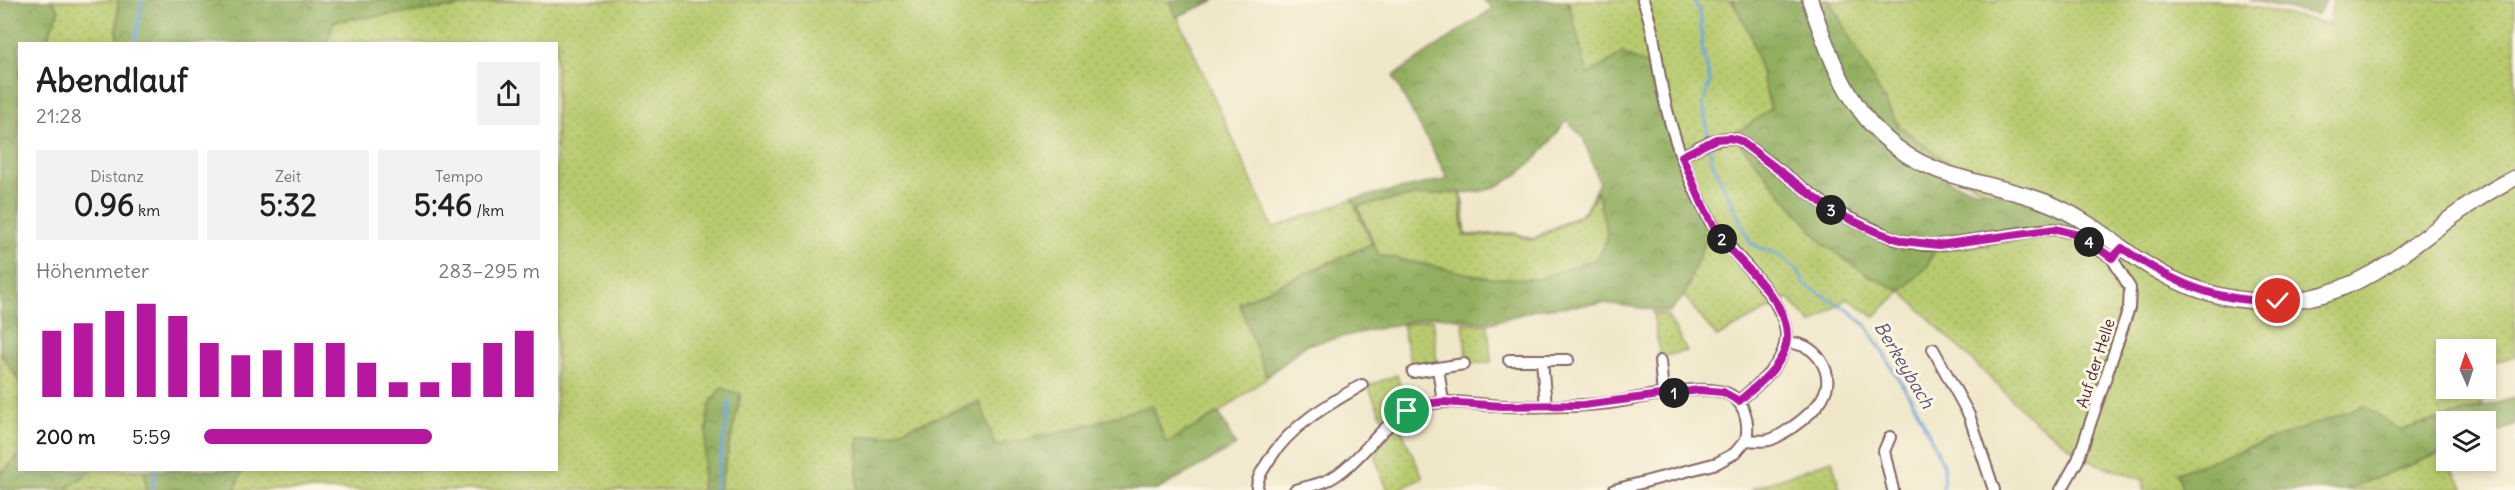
<!DOCTYPE html>
<html lang="de">
<head>
<meta charset="utf-8">
<style>
	body { margin:0; font-family:Delius,sans-serif; background:#f2f2f2; color:#222; height:100vh; display:flex; flex-direction:column; font-size:22px; white-space:nowrap }
	* { box-sizing:border-box; margin:0 }
	p { font-size:20px; color:#767676 }
	.icon { flex:none; width:33px; height:33px; fill:none; stroke:currentColor; stroke-width:2; stroke-linecap:round; stroke-linejoin:round }
	.map { position:relative; flex:1; overflow:hidden }
	.details { position:absolute; left:18px; top:42px; width:540px; height:429px; display:flex; flex-direction:column; background:#fff; border-radius:0px; box-shadow:0 3px 9px #0003 }
	.details>* { flex:none }
	.needle { width:39px; rotate:357deg }
	.controls { position:absolute; left:2436px; top:339px; display:grid; gap:12px }
	.controls a { display:grid; place-items:center; width:60px; height:60px; border-radius:0px; background:#fff; box-shadow:0 3px 9px #0003; font-size:30px }
	.pin { position:absolute; display:grid; place-items:center; width:51px; height:51px; color:#fff; margin:-26px; border:3px solid #fff; border-radius:50%; box-shadow:0 2px 6px #0007 }
	.km { position:absolute; width:30px; height:30px; margin:-15px; border-radius:50%; background:#222; color:#fff; font-size:16px; line-height:30px; text-align:center }
	.round { display:grid; place-items:center; flex:none; width:63px; height:63px; border-radius:0px; background:#f2f2f2 }
	.summary { display:flex; align-items:center; justify-content:space-between; height:102px; padding:0 18px }
	h1 { font-size:33px; font-weight:800; line-height:45px }
	.figures { display:grid; grid-template-columns:repeat(3,1fr); gap:9px; height:102px; padding:6px 18px }
	.figures div { display:grid; align-content:center; border-radius:0px; background:#f2f2f2; text-align:center }
	.figures b { font-size:30px; font-weight:800 }
	.figures small { font-size:16px; font-weight:400 }
	.figures p { font-size:16px }
	.chart { height:168px; padding:12px 18px }
	.chart p { display:flex; justify-content:space-between }
	.chart svg { width:100%; height:108px; margin-top:6px; stroke:#b5179e; stroke-width:6 }
	ul { padding:0 18px; list-style:none; font-size:20px }
	li { display:grid; grid-template-columns:96px 72px 1fr; align-items:center; height:45px }
	li i { height:15px; border-radius:8px; background:#b5179e }
	.map>svg:first-child { display:block }
	.grass { fill:url(#grass-dots); stroke:#81754c; stroke-width:1.5 }
	.forest { fill:url(#forest-crowns); stroke:#6e6746; stroke-width:1.5; fill-rule:evenodd }
	.lines { fill:none; stroke-linecap:round; stroke-linejoin:round }
	.stream { stroke:#69a3d9; stroke-width:3 }
	.street-casing { stroke:#846562; stroke-width:14 }
	.secondary-casing { stroke:#846562; stroke-width:18 }
	.street { stroke:#fff; stroke-width:10 }
	.secondary { stroke:#fff; stroke-width:15 }
	.route-casing { stroke:#fff; stroke-width:12 }
	.route { stroke:#b5179e; stroke-width:8 }
	.labels { text-anchor:middle; stroke-width:6; stroke-linejoin:round; paint-order:stroke }
	.street-label { font-size:16px; fill:#4a1f2b; stroke:#fcf5e5 }
	.water-label { font-size:18px; font-style:italic; fill:#565471; stroke:#fcf5e5 }
</style>
</head>
<body>
<div class="map">
<svg width="2515" height="490" viewBox="0 0 2515 490">
	<defs>
		<pattern id="grass-dots" width="8" height="8" patternUnits="userSpaceOnUse" patternTransform="scale(1.5)"><rect width="8" height="8" fill="#b8cb6e"/><path d="M2 2h.1M6 6h.1" fill="none" stroke="#a0ae5f" stroke-width="1.8" stroke-linecap="round"/></pattern>
		<pattern id="forest-crowns" width="20" height="18" patternUnits="userSpaceOnUse" patternTransform="scale(1.5)"><rect width="20" height="18" fill="#92af61"/><path d="M2 6a3 3 0 1 1 6 0M12 15a3 3 0 1 1 6 0" fill="none" stroke="#798e50"/></pattern>
	</defs>
	<rect width="100%" height="100%" fill="#fcf5e5"/>
	<filter id="ink" filterUnits="userSpaceOnUse"><feTurbulence type="fractalNoise" baseFrequency=".0167" numOctaves="2"/><feDisplacementMap in="SourceGraphic" scale="12" xChannelSelector="R" yChannelSelector="G"/><feConvolveMatrix kernelMatrix="1 2 1 2 8 2 1 2 1" color-interpolation-filters="sRGB"/></filter>
	<filter id="wash" filterUnits="userSpaceOnUse"><feTurbulence type="fractalNoise" baseFrequency=".008" numOctaves="4" result="noise"/><feDisplacementMap in="SourceGraphic" scale="24" xChannelSelector="R" yChannelSelector="G"/><feGaussianBlur stdDeviation="1.35" result="paint"/><feColorMatrix in="noise" values="0 0 0 0 0 0 0 0 0 0 0 0 0 0 0 0 0 1.4 0 .05"/><feComposite in="paint" operator="in"/></filter>
	<g filter="url(#wash)">
		<rect width="100%" height="100%" fill="#f0e7c9"/>
		<!-- grass -->
		<g class="grass">
			<polygon points="52,0 118,0 117,43 45,44 59,10"/>
			<polygon points="517,0 1170,0 1273,228 1352,199 1373,243 1239,303 1267,377 1219,413 1166,444 1152,405 1067,431 995,446 979,402 888,435 858,437 857,490 235,490 242,470 556,470 556,44 327,43 334,21"/>
			<polygon points="1568,0 1732,0 1751,36 1771,109 1734,135 1927,267 1934,251 2012,242 2042,234 2073,240 1951,172 1952,166 1898,125 1829,0 2220,0 2330,24 2333,0 2515,0 2515,125 2513,126 2515,129 2515,356 2486,365 2486,350 2446,350 2446,388 2478,389 2483,406 2400,430 2177,473 2183,490 2143,490 2143,480 2087,460 2033,420 1901,291 1874,317 1848,298 1812,324 1788,298 1717,337 1684,296 1706,238 1655,68 1588,76"/>
			<polygon points="1597,191 1608,237 1599,258 1538,279 1489,278 1379,255 1357,206 1407,197 1460,192 1464,236 1514,234 1532,240 1585,213"/>
			<polygon points="1653,312 1667,315 1687,351 1660,357"/>
			<polygon points="1433,319 1437,364 1412,367 1402,325"/>
			<polygon points="1463,322 1488,325 1491,362 1467,364"/>
			<polygon points="0,352 20,381 19,455 0,475"/>
			<polygon points="1397,375 1405,407 1384,422 1368,386"/>
			<path d="M1398,422l25,56 -25,12h-10c-16,-35 -18,-39 10,-68z"/>
			<polygon points="2442,453 2465,490 2344,490"/>
			<polygon points="1832,460 1840,490 1752,490 1752,489"/>
			<polygon points="93,470 145,470 146,490 65,490"/>
		</g>
		<!-- forest -->
		<g class="forest">
			<polygon points="0,0 52,0 59,10 45,43 20,44 19,381 0,352"/>
			<polygon points="118,0 517,0 334,21 327,43 117,44"/>
			<polygon points="1170,0 1216,0 1176,17"/>
			<path d="M1483,0h85l20,75 34,-22 33,15 51,170 -22,58 -15,16 -65,-9 -66,6 -47,14 -57,-7 -128,29 -39,32 -28,-74 133,-59 -20,-45 96,-20 -55,-103 100,-68zM1566,120l17,17 16,45 -14,30 -52,27 -19,-6 -48,2 -4,-42c8,-1 20,-1 28,-4 33,-12 57,-40 76,-69zM1460,192l4,44 50,-2 18,6 53,-27 12,-21 11,45 -10,21 -60,21 -49,-1 -110,-23 -22,-49 50,-9z"/>
			<polygon points="1732,0 1829,0 1898,125 1952,166 1948,181 1975,190 2015,197 2069,216 2074,240 2042,234 2012,242 1934,250 1927,267 1901,291 1869,276 1823,244 1733,135 1771,109 1751,36"/>
			<polygon points="2250,0 2326,0 2317,15"/>
			<polygon points="721,388 741,394 719,490 701,490 709,405"/>
			<polygon points="2515,398 2515,425 2486,437 2486,422 2446,422 2446,451 2344,490 2183,490 2177,473 2365,406 2401,430"/>
			<polygon points="980,402 995,445 1067,431 1152,405 1166,443 1219,413 1236,446 1157,490 857,490 858,437 888,435"/>
			<polygon points="19,455 20,470 93,470 65,490 0,490 0,475"/>
			<polygon points="145,470 242,470 235,490 146,490"/>
		</g>
		<g class="lines">
			<!-- stream -->
			<g class="stream">
				<polyline points="1694,0 1701,17 1702,46 1710,82 1703,103 1712,161 1751,244 1779,255 1799,272 1804,284 1850,311 1868,328 1917,409 1944,466 1943,490"/>
				<polyline points="135,44 142,0"/>
				<polyline points="152,490 156,470"/>
				<polyline points="715,490 730,400"/>
			</g>
		</g>
	</g>
	<g filter="url(#ink)">
		<g class="lines">
			<!-- street casing -->
			<g class="street-casing">
				<g id="street">
					<path d="M1643,0c12,31 13,61 20,93 9,42 25,86 45,124 20,38 75,75 78,116 2,30 -27,50 -47,68"/>
					<path d="M1682,156c18,-9 37,-23 57,-16l96,72 60,27 27,6h17l102,-15 15,-1 18,4 38,25 18,30 -1,20 -51,152 -17,30"/>
					<polyline points="1933,349 1969,415 1994,490"/>
					<polyline points="1509,360 1568,360"/>
					<polyline points="1542,361 1546,406"/>
					<polyline points="1660,361 1663,394"/>
					<polyline points="1438,368 1464,364"/>
					<polyline points="1413,372 1438,368 1443,402"/>
					<polyline points="1890,437 1884,451 1893,490"/>
					<path d="M1257,490c-1,-12 6,-20 12,-30 22,-35 58,-55 93,-75"/>
					<path d="M1295,490c15,-4 31,-7 43,-16 29,-20 46,-55 80,-67 27,-10 57,-2 86,-1 35,1 70,1 105,-3 30,-4 86,-19 114,-11 21,6 27,28 23,48"/>
					<path d="M1614,490l103,-27 18,-10 11,-13c7,0 16,2 23,0 9,-2 17,-9 25,-14 21,-15 45,-37 27,-65 -9,-14 -19,-17 -35,-19"/>
				</g>
			</g>
			<!-- secondary casing -->
			<g class="secondary-casing">
				<path id="secondary" d="M1810,0c17,50 35,102 75,138 46,43 107,43 163,65 33,13 60,35 88,55 52,35 110,51 172,40 82,-16 134,-86 207,-120"/>
			</g>
			<!-- street -->
			<use href="#street" class="street"/>
			<!-- secondary -->
			<use href="#secondary" class="secondary"/>
		</g>
	</g>
	<g class="lines" filter="url(#ink)">
		<!-- route casing -->
		<g class="route-casing">
			<path id="route" d="M1407,411l25,-8 11,-1 59,4 81,-1 116,-15 24,2 16,9c15,-13 35,-28 44,-47 20,-44 -39,-84 -61,-115 -18,-25 -28,-55 -40,-83l34,-17 13,-1 10,2 95,72 43,20 26,9 36,4 117,-16 23,6 33,23 10,-10c51,35 93,54 156,53"/>
		</g>
		<!-- route -->
		<use href="#route" class="route"/>
	</g>
	<g class="labels">
		<!-- street labels -->
		<g class="street-label">
			<text transform="translate(2095 363) rotate(-72)" y="6">Auf der Helle</text>
		</g>
		<!-- water labels -->
		<g class="water-label">
			<text transform="translate(1904 365) rotate(59)" y="6">Berkeybach</text>
		</g>
	</g>
</svg>
<div class="controls">
<a><svg class="needle" viewBox="-14 -14 28 28"><path d="M0-13l5 13h-10z" fill="#e53935"/><path d="M0 13l5-13h-10z" fill="#767676"/></svg></a>
<a><svg class="icon" aria-label="layers" viewBox="0 0 24 24"><path d="M12 4l9 5-9 5-9-5zM3 14l9 5 9-5"/></svg></a>
</div>
<div class="pin" style="left:1407px;top:411px;background:#1e9e55"><svg class="icon" aria-label="arrive" viewBox="0 0 24 24"><path d="M6 21V4h12l-3 4 3 4H6"/></svg></div>
<div class="pin" style="left:2278px;top:301px;background:#d93025"><svg class="icon" aria-label="check" viewBox="0 0 24 24"><path d="M5 12l5 5 9-10"/></svg></div>
<b class="km" style="left:1674px;top:393px">1</b>
<b class="km" style="left:1722px;top:239px">2</b>
<b class="km" style="left:1831px;top:210px">3</b>
<b class="km" style="left:2089px;top:242px">4</b>
<section class="details">
<div class="summary"><div><h1>Abendlauf</h1><p>21:28</p></div><a class="round"><svg class="icon" aria-label="share" viewBox="0 0 24 24"><path d="M12 15V3M7 8l5-5 5 5M5 13v7h14v-7"/></svg></a></div>
<div class="figures">
<div><p>Distanz</p><b>0.96<small> km</small></b></div>
<div><p>Zeit</p><b>5:32</b></div>
<div><p>Tempo</p><b>5:46<small> /km</small></b></div>
</div>
<div class="chart"><p><span>Höhenmeter</span>283–295 m</p>
<svg viewBox="0 0 160 44" preserveAspectRatio="none"><path d="M5 44V17M15 44V14M25 44V9M35 44V6M45 44V11M55 44V22M65 44V27M75 44V25M85 44V22M95 44V22M105 44V30M115 44V38M125 44V38M135 44V30M145 44V22M155 44V17"/></svg>
</div>
<ul>
<li><b>200 m</b>5:59<i style="width:68%"></i></li>
</ul>
</section>
</div>
</body>
</html>
